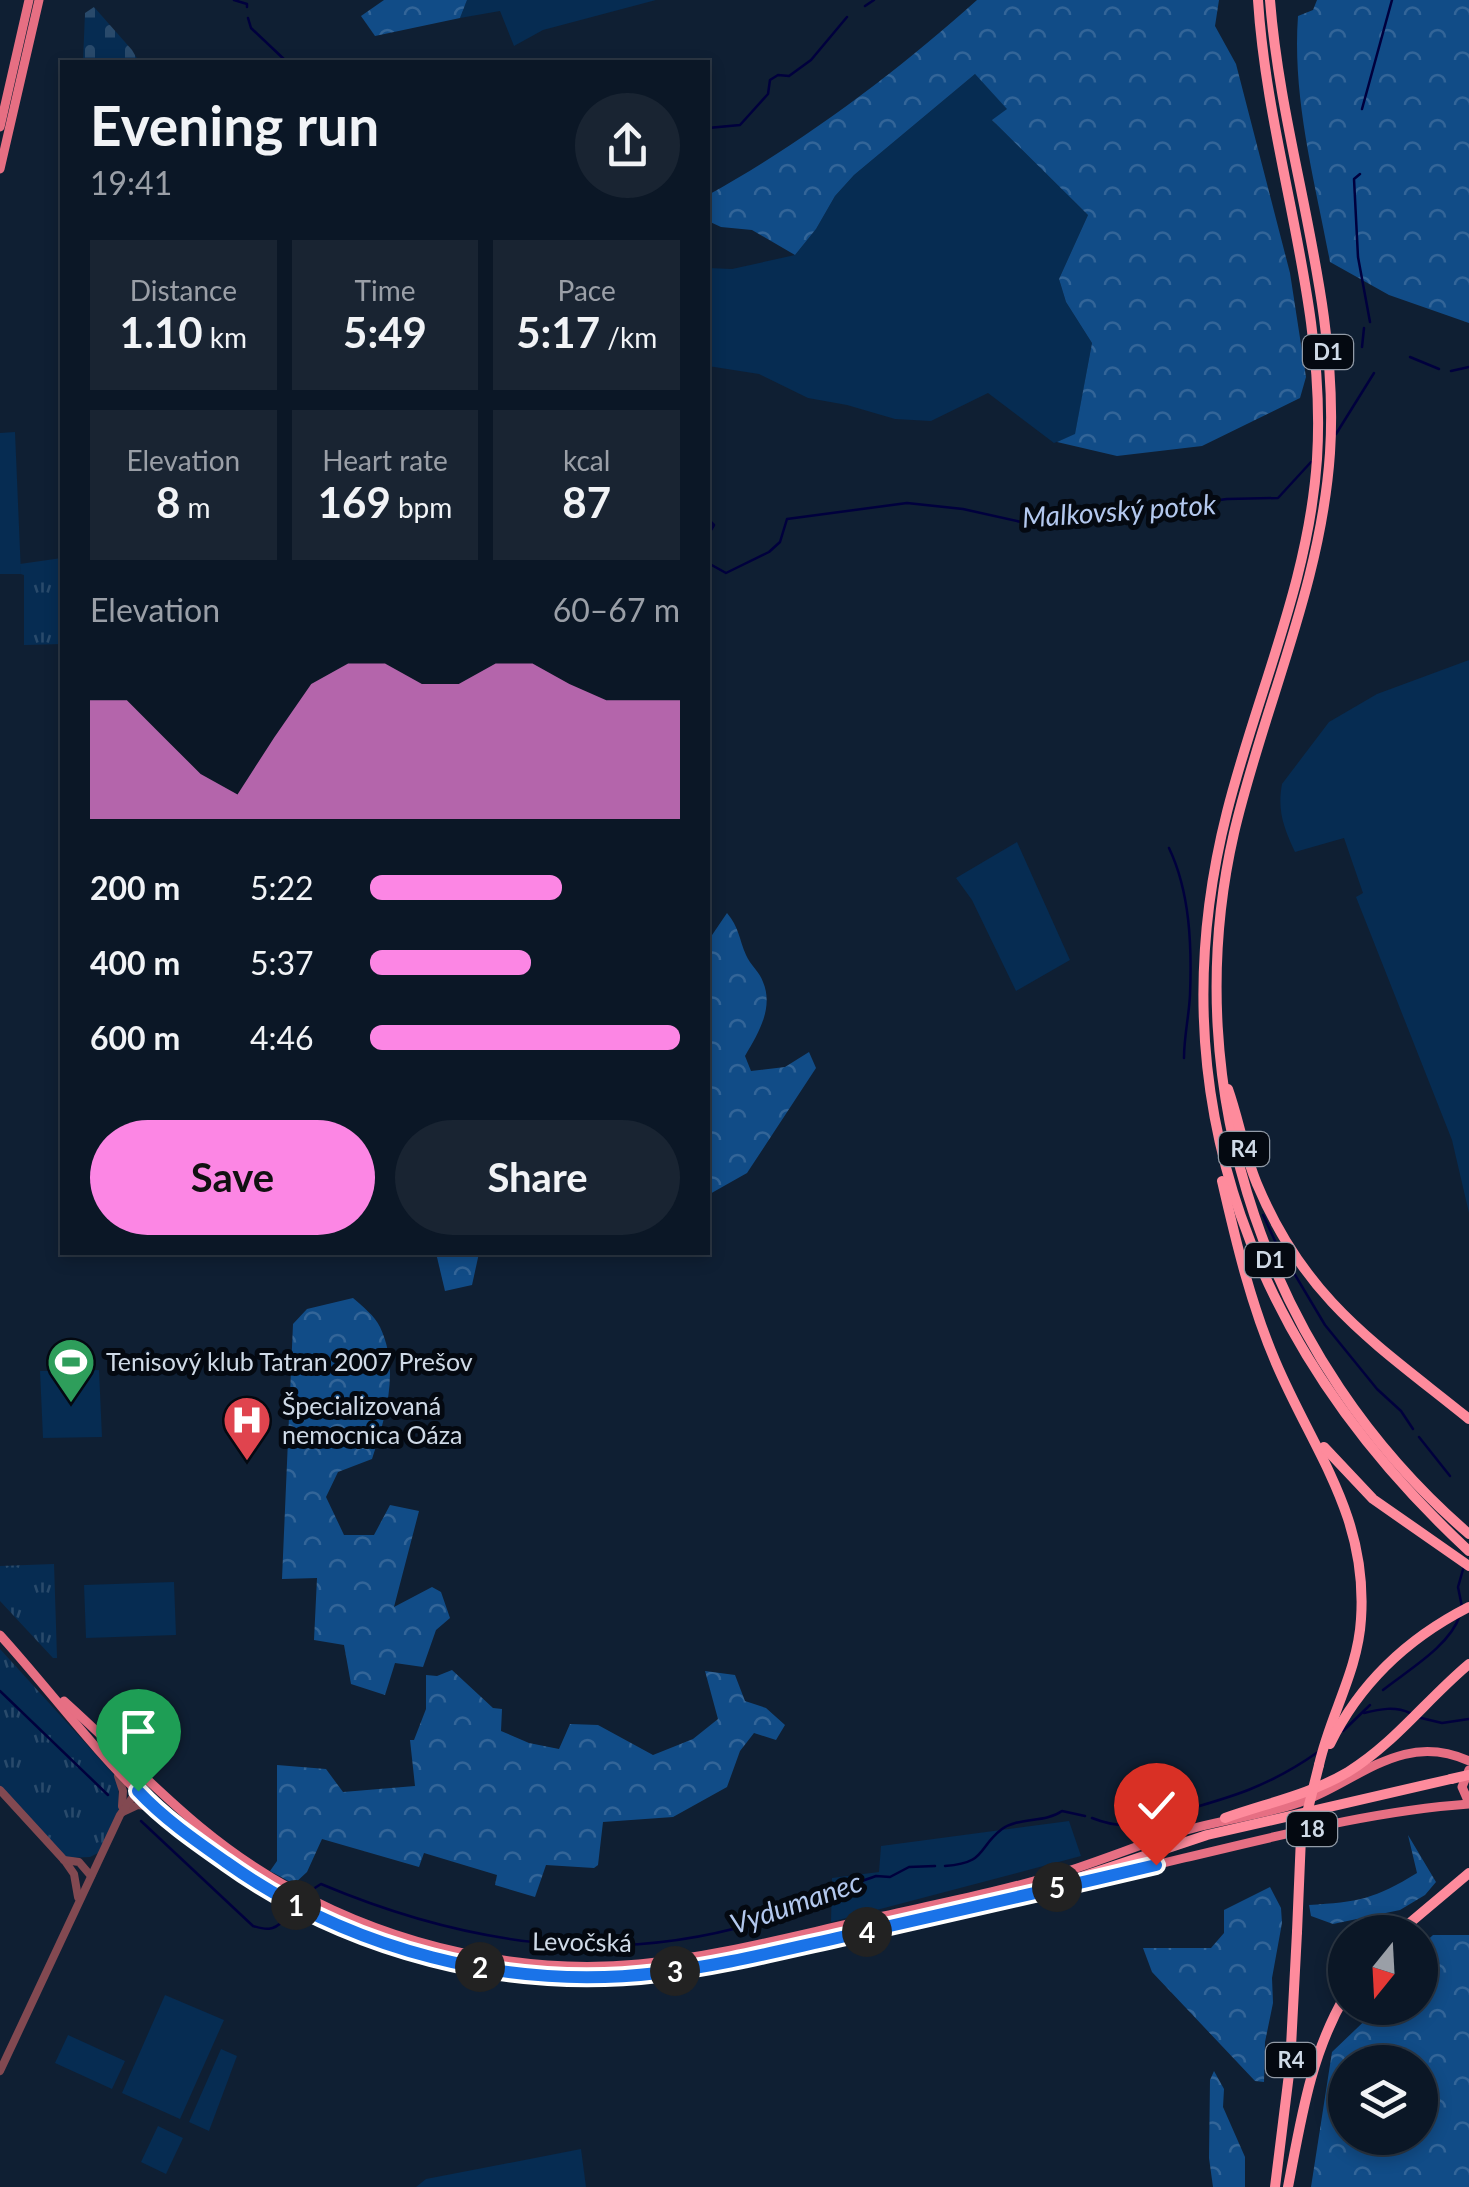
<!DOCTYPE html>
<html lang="en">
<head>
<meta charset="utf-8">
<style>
	body { margin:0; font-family:Lato,sans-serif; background:#192432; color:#f1f3f6; height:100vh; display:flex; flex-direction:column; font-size:38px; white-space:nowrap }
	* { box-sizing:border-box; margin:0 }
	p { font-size:32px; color:#9a9fa7 }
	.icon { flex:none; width:55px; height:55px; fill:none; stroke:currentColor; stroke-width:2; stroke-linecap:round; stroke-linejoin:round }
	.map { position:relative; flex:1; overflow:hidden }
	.sheet { position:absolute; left:60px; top:60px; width:650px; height:1195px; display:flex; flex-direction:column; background:#0b1726; border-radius:0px; box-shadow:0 5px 15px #0003,0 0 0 2px #2b3643 }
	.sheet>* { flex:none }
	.needle { width:65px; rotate:198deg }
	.fabs { position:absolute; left:1328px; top:1915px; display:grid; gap:20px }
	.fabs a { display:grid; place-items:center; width:110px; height:110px; border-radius:50%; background:#0b1726; box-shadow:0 5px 15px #0003,0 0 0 2px #2b3643; font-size:50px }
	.pin { position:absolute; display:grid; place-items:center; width:85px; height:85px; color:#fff; margin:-102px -42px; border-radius:50% 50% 50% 0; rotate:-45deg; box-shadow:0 0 10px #0007 }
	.pin .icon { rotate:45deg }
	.km { position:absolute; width:50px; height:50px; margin:-25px; border-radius:50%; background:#222; color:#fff; font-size:28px; line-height:50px; text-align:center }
	.round { display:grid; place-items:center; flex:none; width:105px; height:105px; border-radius:52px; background:#192432 }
	.summary { display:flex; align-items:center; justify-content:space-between; height:170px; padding:0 30px }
	h1 { font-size:55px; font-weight:700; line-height:75px }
	.stats { display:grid; grid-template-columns:repeat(3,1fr); gap:15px; height:170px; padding:10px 30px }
	.stats div { display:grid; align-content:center; border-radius:0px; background:#192432; text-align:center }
	.stats b { font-size:42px; font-weight:700 }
	.stats small { font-size:28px; font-weight:400 }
	.stats p { font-size:28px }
	.chart { height:280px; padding:20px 30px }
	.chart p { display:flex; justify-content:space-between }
	.chart svg { width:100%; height:180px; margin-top:10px; fill:#fc86e4; opacity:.7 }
	.action { display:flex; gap:20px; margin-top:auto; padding:20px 30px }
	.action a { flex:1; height:115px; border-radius:60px; background:#fc86e4; color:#111; font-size:40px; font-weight:700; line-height:115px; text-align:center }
	.action a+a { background:#192432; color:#f1f3f6 }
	ul { padding:0 30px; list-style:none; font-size:32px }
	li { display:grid; grid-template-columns:160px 120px 1fr; align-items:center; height:75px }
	li i { height:25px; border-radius:12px; background:#fc86e4 }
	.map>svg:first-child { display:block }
	.green { fill:#062c52 }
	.forest { fill:url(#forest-crowns); fill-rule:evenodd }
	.cemetery { fill:url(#cemetery-stones) }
	.park { fill:url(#park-tufts) }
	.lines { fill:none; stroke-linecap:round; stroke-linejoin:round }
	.stream { stroke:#00003d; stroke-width:2.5 }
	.minor { stroke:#824951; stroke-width:8 }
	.major { stroke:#e66f83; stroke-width:9 }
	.highway { stroke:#fe8b9c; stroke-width:10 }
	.highway-bridge { stroke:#fe8b9c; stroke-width:10 }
	.route-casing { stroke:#fff; stroke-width:20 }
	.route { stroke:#1a73e8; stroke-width:12 }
	.labels { text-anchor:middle; stroke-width:10; stroke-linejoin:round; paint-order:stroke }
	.shield { fill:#040911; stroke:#929ba7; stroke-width:2.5 }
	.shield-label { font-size:22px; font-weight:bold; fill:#cfdae7 }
	.poi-label { font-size:25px; fill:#cfdae7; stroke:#040911; text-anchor:start }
	.street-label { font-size:25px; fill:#cfdae7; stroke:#040911 }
	.water-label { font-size:28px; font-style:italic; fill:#b3c8ee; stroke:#040911 }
</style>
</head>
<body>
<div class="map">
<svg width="1469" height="2187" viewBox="0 0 1469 2187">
	<defs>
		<pattern id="forest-crowns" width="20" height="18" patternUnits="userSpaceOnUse" patternTransform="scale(2.5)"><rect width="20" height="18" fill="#114c87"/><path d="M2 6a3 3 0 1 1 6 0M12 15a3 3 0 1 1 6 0" fill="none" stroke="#336598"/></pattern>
		<pattern id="cemetery-stones" width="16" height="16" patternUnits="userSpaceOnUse" patternTransform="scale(2.5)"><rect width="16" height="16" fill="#062c52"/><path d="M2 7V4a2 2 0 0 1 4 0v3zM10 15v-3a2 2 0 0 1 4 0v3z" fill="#294a6b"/></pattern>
		<pattern id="park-tufts" width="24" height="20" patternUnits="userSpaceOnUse" patternTransform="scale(2.5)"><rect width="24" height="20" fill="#062c52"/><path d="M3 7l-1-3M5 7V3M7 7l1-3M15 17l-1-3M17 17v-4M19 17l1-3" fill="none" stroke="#294a6b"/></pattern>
	</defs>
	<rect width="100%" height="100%" fill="#0f1f33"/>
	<!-- green -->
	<g class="green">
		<polygon points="467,0 656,0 543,30 514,46 500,11 460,18"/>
		<polygon points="975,74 1008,109 993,121 1088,215 1059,279 1066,302 1092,343 1075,435 1054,443 988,393 931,421 895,419 847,405 808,398 759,374 708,366 708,268 732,269 795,255 816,229 835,196 854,175"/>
		<polygon points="15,432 21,574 0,574 0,433"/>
		<path d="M1469,660v553l-17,-73 -96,-243 7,-4 -19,-55 -49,14c-11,-24 -18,-41 -13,-68l47,-62 48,-28z"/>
		<polygon points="1017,842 1070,960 1016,991 972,900 956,878"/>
		<polygon points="99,1370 102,1437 43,1438 40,1371"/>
		<polygon points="174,1582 176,1635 86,1638 84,1585"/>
		<polygon points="1069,1821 1081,1856 831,1922 832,1878 879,1872 881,1846"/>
		<polygon points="165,1995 224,2020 180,2119 122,2093"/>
		<polygon points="68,2035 125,2061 112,2089 55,2063"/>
		<polygon points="221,2049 237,2056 209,2131 189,2122"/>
		<polygon points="158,2126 183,2138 166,2174 141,2162"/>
		<polygon points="581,2149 586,2187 416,2187 426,2179"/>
	</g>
	<!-- forest -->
	<g class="forest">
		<polygon points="384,0 467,0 460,18 375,36 361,16"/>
		<path d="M977,0h242l-4,26 21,38 54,209 16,104 -6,21 -98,48 -85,10 -60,-14 18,-8 17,-91 -26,-41 -7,-23 29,-64 -96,-95 15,-11 -32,-35 -121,101 -19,21 -19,33 -21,26 -43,-25 -31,-3 -13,-6v-26c93,-51 190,-124 269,-195z"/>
		<path d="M1317,0h152v323l-80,-28 -59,-33c-15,-81 -38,-163 -32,-246l15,-6z"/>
		<path d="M727,913c12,14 12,26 19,42 4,10 14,17 17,27 11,26 -5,52 -18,74l6,15 34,-4 24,-15 7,16 -69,105 -39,22v-254z"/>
		<polygon points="436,1253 479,1253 472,1285 445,1291"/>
		<path d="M353,1298c9,8 22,18 27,29 20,42 6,89 -8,132l-34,13 -12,25 18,38h30l16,-30 29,6 -25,96 38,-20 9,5 9,26 -14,12 -13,37 -28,-4 -10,32 -34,-11 -7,-39 -30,-5 3,-62 -35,1 11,-255 14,-15z"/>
		<polygon points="452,1670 493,1708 502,1709 501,1731 529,1743 559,1749 570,1724 598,1725 653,1755 693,1739 718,1719 705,1671 735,1675 745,1701 766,1708 785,1725 776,1740 754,1733 740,1751 727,1787 673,1817 603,1822 598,1865 594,1868 546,1865 535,1897 495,1885 497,1875 424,1853 419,1867 322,1839 307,1872 294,1884 270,1871 277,1861 277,1765 326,1769 343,1792 415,1786 410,1740 414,1740 426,1709 426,1675 437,1676"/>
		<path d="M1408,1835l28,47 -11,13 -25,15 -67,14 -22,-8 -2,-11c49,-3 66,-6 108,-32z"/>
		<polygon points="1270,1887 1281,1908 1282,1923 1272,1978 1273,2003 1265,2042 1264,2082 1255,2081 1152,1972 1143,1948 1211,1948 1224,1933 1224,1910"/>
		<path d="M1433,1935h36v252h-158l21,-135 46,-44h42v-61zM1345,2062h75v76h-75z"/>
		<polygon points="1214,2071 1224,2089 1223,2107 1245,2157 1245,2187 1213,2187 1209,2158 1210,2080"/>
	</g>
	<!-- cemetery -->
	<polygon class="cemetery" points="94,7 132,50 139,62 83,62 85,13"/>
	<!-- park -->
	<g class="park">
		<polygon points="62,558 62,644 24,645 24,575 21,574 20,564"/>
		<polygon points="54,1564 57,1658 53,1658 0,1601 0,1566"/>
		<polygon points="0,1649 118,1779 119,1812 106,1849 90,1857 67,1858 0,1789"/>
	</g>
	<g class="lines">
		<!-- stream -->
		<g class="stream">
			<polyline points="234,0 247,4 247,7"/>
			<polyline points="865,6 874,0"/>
			<polyline points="248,18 251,28 287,62"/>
			<polyline points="1362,109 1392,0"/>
			<polyline points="708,128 740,125 768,94 770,80 778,75 789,76 811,60 847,17"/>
			<polyline points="1360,174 1354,179 1358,257 1370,322"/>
			<polyline points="1362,347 1364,328"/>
			<polyline points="1410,357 1439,369"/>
			<polyline points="1451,371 1469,367"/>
			<polyline points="1336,434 1374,373"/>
			<polyline points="708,519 714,525 708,535"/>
			<polyline points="708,563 726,573 769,552 780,542 787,519 907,503 963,509 1030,524 1227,499 1278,498 1311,462"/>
			<path d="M1169,848c21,44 23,98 21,147 -1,21 -6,41 -6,63"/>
			<polyline points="1263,1215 1276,1243 1325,1325 1377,1389 1401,1411 1413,1429"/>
			<polyline points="1419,1437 1450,1476"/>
			<polyline points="1462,1607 1458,1587 1464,1566"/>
			<path d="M1383,1690c25,-20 67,-44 77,-75"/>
			<polyline points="0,1691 108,1795"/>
			<path d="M1364,1713c16,-4 31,-7 46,0"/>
			<polyline points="1417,1717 1442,1723 1469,1719"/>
			<polyline points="1343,1731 1370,1705"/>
			<path d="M1092,1818c36,14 49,4 83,-5 57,-16 93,-26 143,-61"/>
			<path d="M141,1821l112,105c13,4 20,5 30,-5"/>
			<path d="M945,1866c42,-3 32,-18 57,-37 17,-12 43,-6 60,-18l23,5"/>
			<path d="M310,1891l11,-7c140,59 285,83 434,39 42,-12 80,-33 121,-47l14,1 19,-10 26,-1"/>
		</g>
		<!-- minor -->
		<g class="minor">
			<polyline points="118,1776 123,1791 122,1806"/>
			<polyline points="0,1790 65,1861 74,1874 78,1897"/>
			<polyline points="123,1812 138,1805 152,1807"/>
			<polyline points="64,1860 79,1862 91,1876"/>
			<polyline points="0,2071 120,1815 137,1791"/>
		</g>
		<!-- major -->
		<g class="major">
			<polyline points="0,127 29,0"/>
			<polyline points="0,169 39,0"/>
			<path d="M0,1635c49,54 92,113 144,163 31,30 68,55 103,79 116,79 270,112 409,97 61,-7 121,-23 182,-37 115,-25 231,-51 346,-79 94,-22 188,-47 285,-54"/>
			<path d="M64,1701c78,70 133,137 229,189 104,57 228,85 346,74 74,-7 146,-26 218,-42 69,-16 140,-29 208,-50 37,-12 72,-26 108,-38 40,-13 80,-17 119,-29 63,-19 107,-76 177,-44"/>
			<polyline points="1469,1770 1462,1787 1469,1803"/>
		</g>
		<!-- highway -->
		<g class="highway">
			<path d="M1258,0c10,156 69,300 59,459 -8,123 -60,234 -90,353 -73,288 29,542 242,739"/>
			<path d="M1270,0c12,153 70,298 60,453 -9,133 -66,252 -96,380 -59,257 35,529 235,701"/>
			<path d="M1228,1089c11,31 16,64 29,95 49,117 118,159 212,235"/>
			<path d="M1222,1181c14,61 29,124 54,182 38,89 92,153 85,256 -3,52 -31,96 -42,146"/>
			<polyline points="1324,1447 1373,1499 1469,1566"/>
			<path d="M1330,1744c30,-61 78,-106 139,-137"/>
			<path d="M1225,1818c42,-15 84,-23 123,-46 47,-29 79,-73 121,-108"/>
			<polyline points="1067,1885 1078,1878 1207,1835 1451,1779"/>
			<polyline points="1399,1932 1469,1873"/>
			<polyline points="1275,2187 1290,2066 1297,1932"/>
			<path d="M1288,2187c13,-67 22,-131 57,-191"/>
		</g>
		<!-- highway-bridge -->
		<g class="highway-bridge">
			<polyline points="1451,1779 1469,1775"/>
			<polyline points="1297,1932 1301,1837 1319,1765"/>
		</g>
	</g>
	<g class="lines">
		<!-- route casing -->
		<g class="route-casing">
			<path id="route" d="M138,1791c25,27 58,50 88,71 123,88 282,129 432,111 61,-7 120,-22 179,-35 107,-24 213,-48 319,-73"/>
		</g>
		<!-- route -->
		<use href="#route" class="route"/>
	</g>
	<!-- icons -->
	<defs>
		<g id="stadium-pin" transform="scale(2.5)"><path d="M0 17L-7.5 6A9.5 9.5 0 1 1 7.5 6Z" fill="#2e9e5b" stroke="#040911"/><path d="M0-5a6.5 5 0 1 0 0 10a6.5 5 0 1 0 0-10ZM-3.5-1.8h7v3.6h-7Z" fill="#fff"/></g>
		<g id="hospital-pin" transform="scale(2.5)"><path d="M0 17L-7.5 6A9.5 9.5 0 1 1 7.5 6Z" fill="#e0444e" stroke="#040911"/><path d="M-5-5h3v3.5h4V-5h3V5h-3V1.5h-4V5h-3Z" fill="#fff"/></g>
	</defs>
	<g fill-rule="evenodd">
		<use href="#stadium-pin" x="71" y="1362"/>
		<use href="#hospital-pin" x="247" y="1420"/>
	</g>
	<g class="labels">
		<!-- shield labels -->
		<g class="shield">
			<rect x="1303" y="335" width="50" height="34" rx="8"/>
			<rect x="1219" y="1132" width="50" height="34" rx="8"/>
			<rect x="1245" y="1243" width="50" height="34" rx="8"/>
			<rect x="1287" y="1812" width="50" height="34" rx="8"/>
			<rect x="1266" y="2043" width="50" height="34" rx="8"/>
		</g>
		<g class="shield-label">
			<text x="1328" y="360">D1</text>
			<text x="1244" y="1157">R4</text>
			<text x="1270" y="1268">D1</text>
			<text x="1312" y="1837">18</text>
			<text x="1291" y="2068">R4</text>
		</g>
		<!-- poi labels -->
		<g class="poi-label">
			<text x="106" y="1371">Tenisový klub Tatran 2007 Prešov</text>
			<text x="282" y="1415">Špecializovaná<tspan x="282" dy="29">nemocnica Oáza</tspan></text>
		</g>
		<!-- street labels -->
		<g class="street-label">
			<text transform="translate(582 1942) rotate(1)" y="9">Levočská</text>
		</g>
		<!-- water labels -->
		<g class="water-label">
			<text transform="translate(1119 511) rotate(-4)" y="10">Malkovský potok</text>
			<text transform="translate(796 1903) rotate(-19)" y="10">Vydumanec</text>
		</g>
	</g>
</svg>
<div class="fabs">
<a><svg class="needle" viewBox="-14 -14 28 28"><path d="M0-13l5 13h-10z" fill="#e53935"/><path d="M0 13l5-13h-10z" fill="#9a9fa7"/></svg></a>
<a><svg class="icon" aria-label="layers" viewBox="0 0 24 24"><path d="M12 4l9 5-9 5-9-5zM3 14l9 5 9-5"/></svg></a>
</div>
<div class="pin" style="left:138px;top:1791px;background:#1e9e55"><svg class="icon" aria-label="arrive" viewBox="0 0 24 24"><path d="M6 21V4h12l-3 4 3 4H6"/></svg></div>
<div class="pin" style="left:1156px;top:1865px;background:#d93025"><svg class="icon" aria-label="check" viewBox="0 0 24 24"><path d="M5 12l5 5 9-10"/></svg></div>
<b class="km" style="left:296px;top:1905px">1</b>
<b class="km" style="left:480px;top:1967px">2</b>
<b class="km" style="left:675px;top:1971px">3</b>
<b class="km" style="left:867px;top:1932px">4</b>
<b class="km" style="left:1057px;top:1887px">5</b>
<section class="sheet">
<div class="summary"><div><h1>Evening run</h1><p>19:41</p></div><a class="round"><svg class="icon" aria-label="share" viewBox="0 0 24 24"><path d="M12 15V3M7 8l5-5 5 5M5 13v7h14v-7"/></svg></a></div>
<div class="stats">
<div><p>Distance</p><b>1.10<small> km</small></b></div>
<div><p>Time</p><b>5:49</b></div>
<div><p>Pace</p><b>5:17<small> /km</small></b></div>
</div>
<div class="stats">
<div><p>Elevation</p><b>8<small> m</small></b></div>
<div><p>Heart rate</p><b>169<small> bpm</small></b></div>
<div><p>kcal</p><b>87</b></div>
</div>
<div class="chart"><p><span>Elevation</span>60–67 m</p>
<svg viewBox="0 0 160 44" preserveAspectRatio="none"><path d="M0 44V15L10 15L20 24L30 33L40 38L50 24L60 11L70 6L80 6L90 11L100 11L110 6L120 6L130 11L140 15L150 15L160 15V44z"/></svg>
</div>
<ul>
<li><b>200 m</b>5:22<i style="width:62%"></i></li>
<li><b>400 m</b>5:37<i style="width:52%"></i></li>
<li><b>600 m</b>4:46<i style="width:100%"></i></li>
</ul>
<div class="action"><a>Save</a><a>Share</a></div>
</section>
</div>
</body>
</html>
